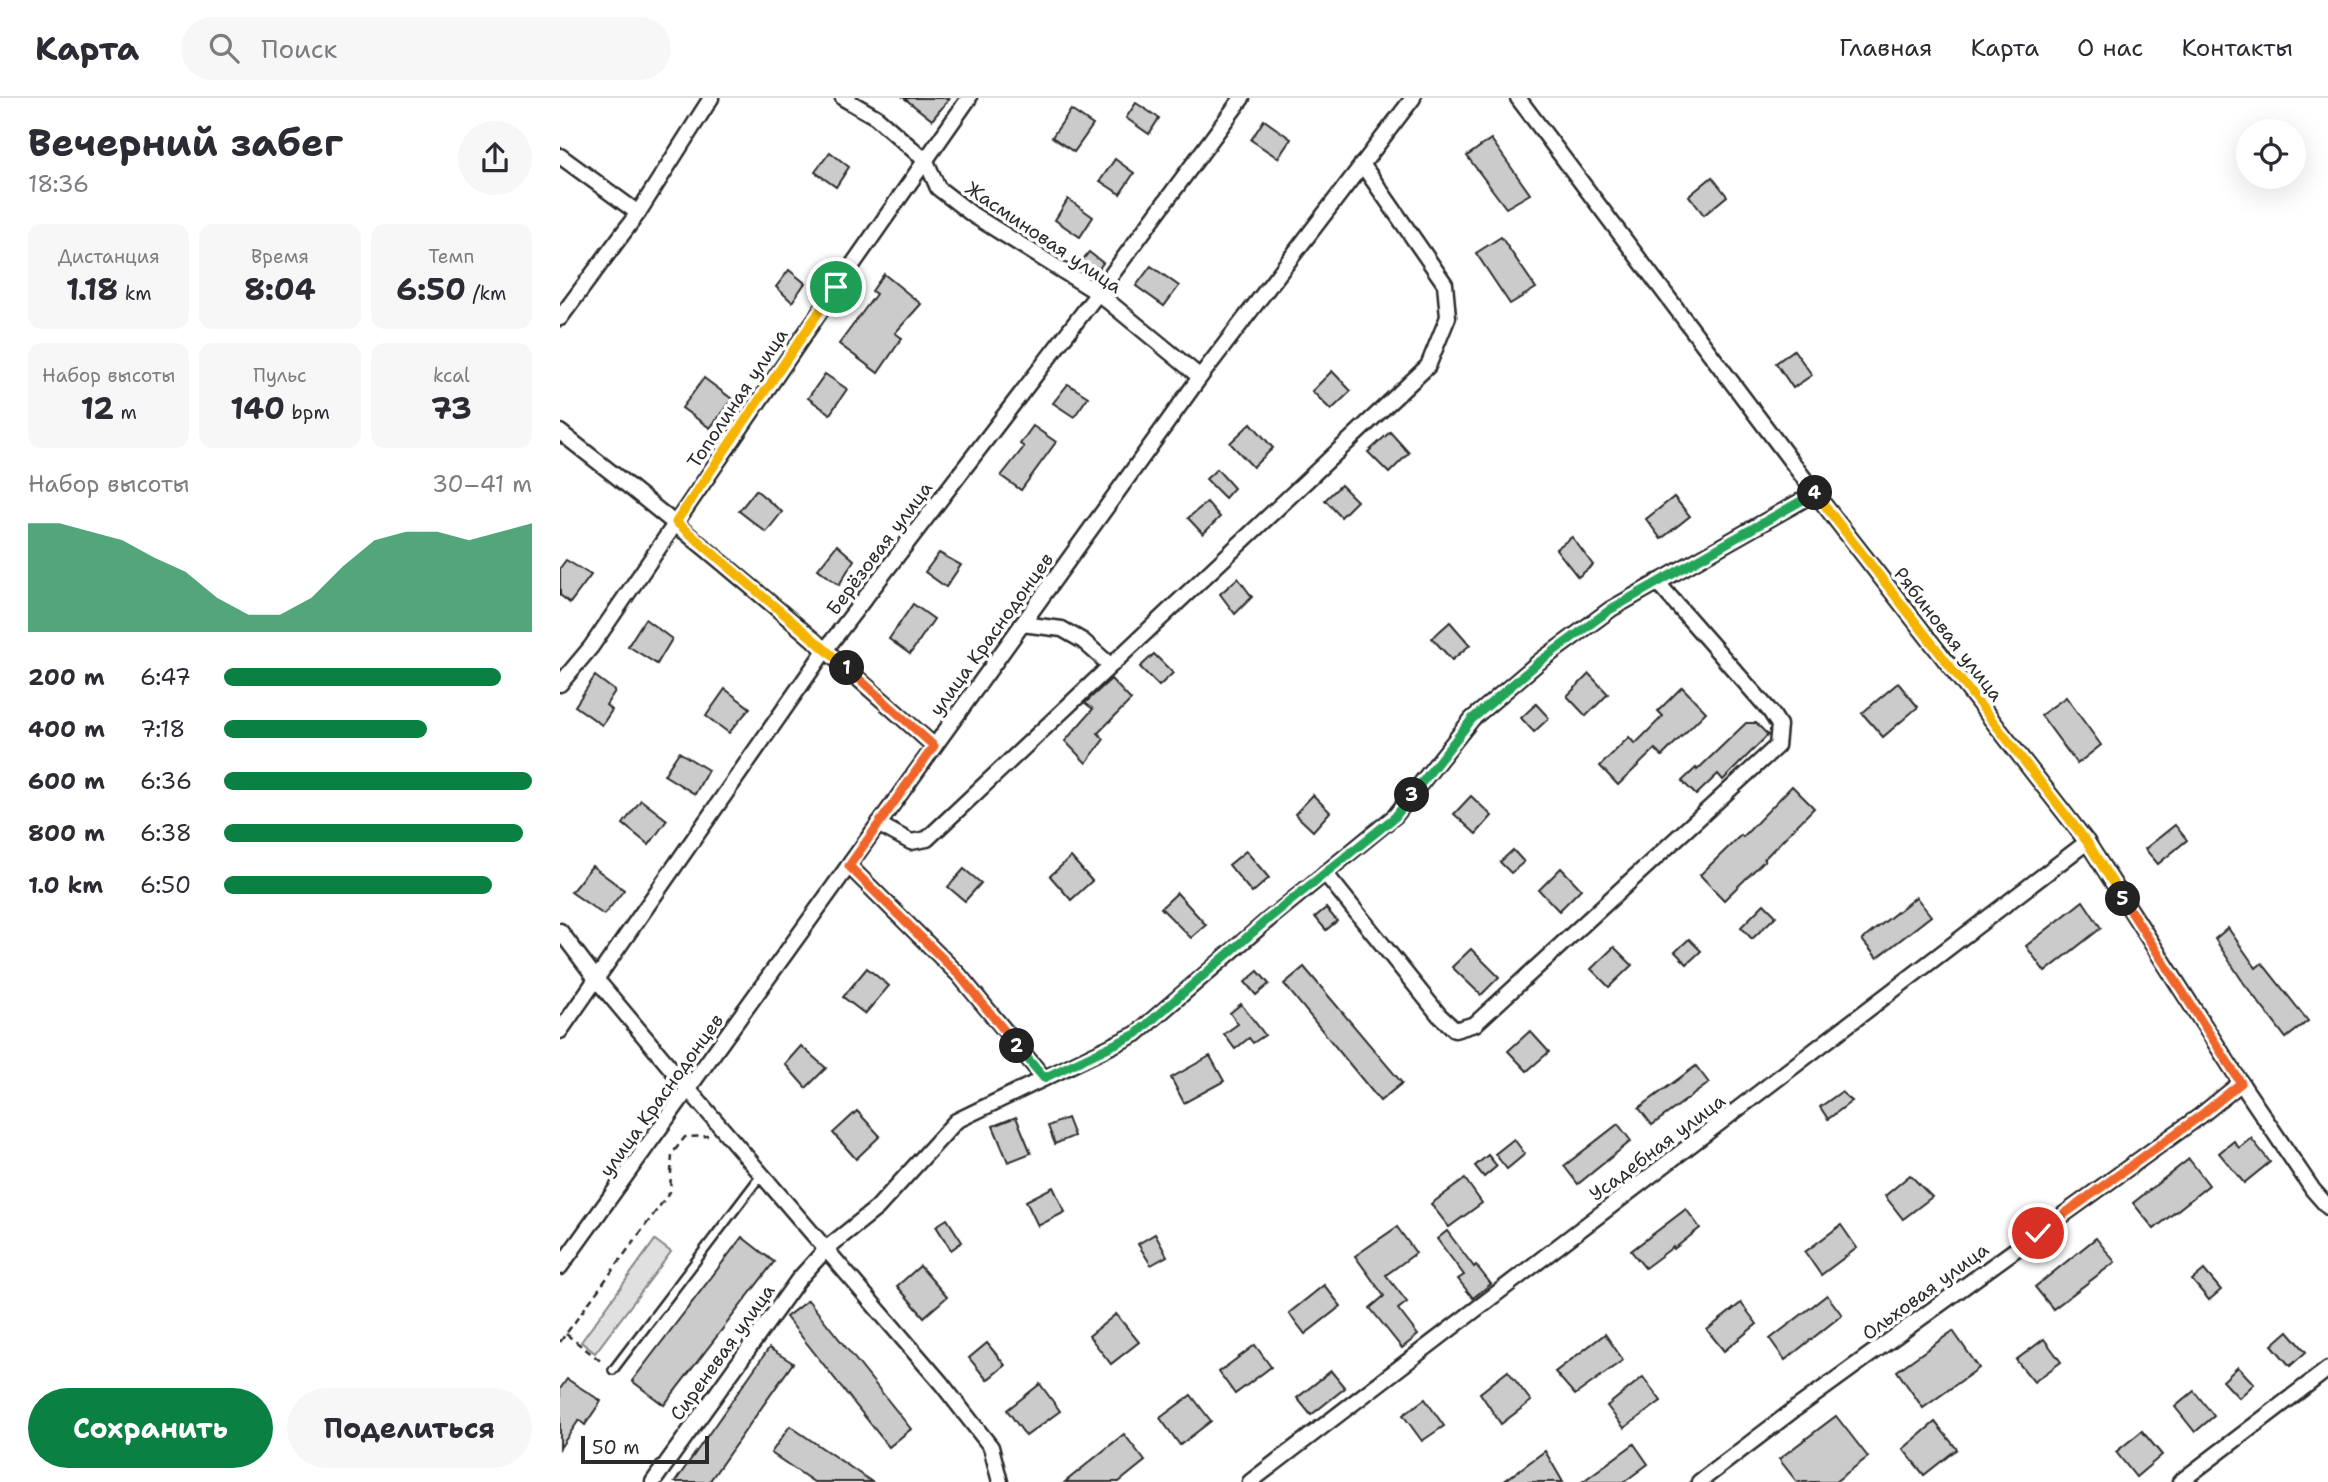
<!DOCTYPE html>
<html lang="ru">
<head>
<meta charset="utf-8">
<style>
	body { margin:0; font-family:"Shantell Sans",sans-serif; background:#f7f7f7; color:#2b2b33; height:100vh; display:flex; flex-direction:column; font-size:26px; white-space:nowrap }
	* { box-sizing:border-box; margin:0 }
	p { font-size:23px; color:#7c7c81 }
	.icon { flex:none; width:38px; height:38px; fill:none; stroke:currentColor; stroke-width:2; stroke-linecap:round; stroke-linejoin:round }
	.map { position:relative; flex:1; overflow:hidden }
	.drawer { display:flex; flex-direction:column; background:#fff; width:560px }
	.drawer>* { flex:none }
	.controls { position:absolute; left:1676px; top:21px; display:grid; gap:14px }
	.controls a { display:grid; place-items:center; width:70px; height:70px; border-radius:50%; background:#fff; box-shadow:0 7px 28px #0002; font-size:35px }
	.scale { position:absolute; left:21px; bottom:18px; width:128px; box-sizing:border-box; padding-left:7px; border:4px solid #2b2b2b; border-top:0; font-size:19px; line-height:24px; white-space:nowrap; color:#2b2b2b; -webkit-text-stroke:5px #fff; paint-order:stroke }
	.pin { position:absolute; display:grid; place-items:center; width:60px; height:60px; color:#fff; margin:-30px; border:4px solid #fff; border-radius:50%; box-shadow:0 2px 7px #0007 }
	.km { position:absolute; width:35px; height:35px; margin:-18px; border-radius:50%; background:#222; color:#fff; font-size:19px; line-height:35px; text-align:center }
	.round { display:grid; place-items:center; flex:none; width:74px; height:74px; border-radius:37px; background:#f7f7f7 }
	.summary { display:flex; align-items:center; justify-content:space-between; height:119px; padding:0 28px }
	h1 { font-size:38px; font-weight:700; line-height:52px }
	.metrics { display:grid; grid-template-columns:repeat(3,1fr); gap:10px; height:119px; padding:7px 28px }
	.metrics div { display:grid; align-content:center; border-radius:14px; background:#f7f7f7; text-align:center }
	.metrics b { font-size:30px; font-weight:700 }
	.metrics small { font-size:19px; font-weight:400 }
	.metrics p { font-size:19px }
	.chart { height:196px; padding:14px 28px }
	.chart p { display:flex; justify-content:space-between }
	.chart svg { width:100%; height:126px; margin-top:7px; fill:#0b8043; opacity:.7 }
	.cta { display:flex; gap:14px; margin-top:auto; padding:14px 28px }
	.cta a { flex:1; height:80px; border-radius:42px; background:#0b8043; color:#fff; font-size:28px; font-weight:700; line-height:80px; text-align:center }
	.cta a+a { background:#f7f7f7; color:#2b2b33 }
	ul { padding:0 28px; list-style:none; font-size:23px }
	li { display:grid; grid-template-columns:112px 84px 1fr; align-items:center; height:52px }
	li i { height:18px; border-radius:9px; background:#0b8043 }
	header { display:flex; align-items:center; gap:42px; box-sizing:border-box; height:98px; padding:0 35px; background:#fff; border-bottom:2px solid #e1e1e2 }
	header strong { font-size:33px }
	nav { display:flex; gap:38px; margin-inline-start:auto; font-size:24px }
	.search { width:490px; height:63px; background:#f7f7f7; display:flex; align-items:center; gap:18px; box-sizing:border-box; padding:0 24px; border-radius:38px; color:#7c7c81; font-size:26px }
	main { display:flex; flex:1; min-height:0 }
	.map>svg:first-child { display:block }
	.green { fill:#e0e0e0; stroke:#868686; stroke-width:2 }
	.building { fill:#cbcbcb; stroke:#2b2b2b; stroke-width:2 }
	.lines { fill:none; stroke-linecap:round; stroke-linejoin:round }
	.service-casing { stroke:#2b2b2b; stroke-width:12 }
	.minor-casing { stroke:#2b2b2b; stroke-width:19 }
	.path { stroke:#2b2b2b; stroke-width:2.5; stroke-dasharray:7 5; stroke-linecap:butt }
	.service { stroke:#fff; stroke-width:7 }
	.minor { stroke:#fff; stroke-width:14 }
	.split-1-casing { stroke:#fff; stroke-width:14 }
	.split-2-casing { stroke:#fff; stroke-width:14 }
	.split-3-casing { stroke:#fff; stroke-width:14 }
	.split-4-casing { stroke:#fff; stroke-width:14 }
	.split-5-casing { stroke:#fff; stroke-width:14 }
	.split-6-casing { stroke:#fff; stroke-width:14 }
	.split-1 { stroke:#f5b400; stroke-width:9 }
	.split-2 { stroke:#f0652b; stroke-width:9 }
	.split-3 { stroke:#22a559; stroke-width:9 }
	.split-4 { stroke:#22a559; stroke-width:9 }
	.split-5 { stroke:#f5b400; stroke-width:9 }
	.split-6 { stroke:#f0652b; stroke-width:9 }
	.labels { text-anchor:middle; stroke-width:7; stroke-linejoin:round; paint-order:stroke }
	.street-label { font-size:19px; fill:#2b2b2b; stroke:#fff }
</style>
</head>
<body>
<header>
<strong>Карта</strong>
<div class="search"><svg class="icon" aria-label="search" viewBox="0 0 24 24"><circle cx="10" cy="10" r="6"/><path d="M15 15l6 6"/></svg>Поиск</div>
<nav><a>Главная</a><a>Карта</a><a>О нас</a><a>Контакты</a></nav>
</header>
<main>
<section class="drawer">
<div class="summary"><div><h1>Вечерний забег</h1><p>18:36</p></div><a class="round"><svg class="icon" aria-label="share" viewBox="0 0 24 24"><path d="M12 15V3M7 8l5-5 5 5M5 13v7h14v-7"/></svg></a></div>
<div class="metrics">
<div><p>Дистанция</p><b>1.18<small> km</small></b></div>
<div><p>Время</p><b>8:04</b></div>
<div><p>Темп</p><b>6:50<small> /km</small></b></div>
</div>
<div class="metrics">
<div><p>Набор высоты</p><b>12<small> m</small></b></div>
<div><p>Пульс</p><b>140<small> bpm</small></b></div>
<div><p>kcal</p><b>73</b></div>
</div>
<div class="chart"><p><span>Набор высоты</span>30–41 m</p>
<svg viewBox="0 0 160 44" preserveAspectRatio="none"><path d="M0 44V6L10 6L20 9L30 12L40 18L50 23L60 32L70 38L80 38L90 32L100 21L110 12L120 9L130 9L140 12L150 9L160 6V44z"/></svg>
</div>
<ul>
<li><b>200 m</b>6:47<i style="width:90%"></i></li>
<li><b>400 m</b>7:18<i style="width:66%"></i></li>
<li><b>600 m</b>6:36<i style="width:100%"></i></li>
<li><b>800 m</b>6:38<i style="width:97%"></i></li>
<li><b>1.0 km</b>6:50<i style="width:87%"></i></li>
</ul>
<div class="cta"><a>Сохранить</a><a>Поделиться</a></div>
</section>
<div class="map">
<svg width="1768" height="1384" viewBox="0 0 1768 1384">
	<rect width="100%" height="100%" fill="#fff"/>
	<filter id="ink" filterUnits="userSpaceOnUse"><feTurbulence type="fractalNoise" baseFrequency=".0143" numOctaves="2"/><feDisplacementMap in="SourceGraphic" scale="14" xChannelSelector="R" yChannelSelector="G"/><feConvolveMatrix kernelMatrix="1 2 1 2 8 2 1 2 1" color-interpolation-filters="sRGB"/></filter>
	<g filter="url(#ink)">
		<!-- green -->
		<polygon class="green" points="95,1142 111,1154 35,1255 21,1244"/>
		<!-- building -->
		<g class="building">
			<polygon points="344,0 390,0 372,22"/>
			<polygon points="576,5 599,20 589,36 566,20"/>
			<polygon points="511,12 533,27 514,54 492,39"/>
			<polygon points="704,22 731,41 718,60 691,42"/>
			<polygon points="931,41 970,96 946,110 907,58"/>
			<polygon points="270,54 289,69 276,89 255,74"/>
			<polygon points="555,61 574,75 560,96 540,83"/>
			<polygon points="1152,79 1167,98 1144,117 1129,98"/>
			<polygon points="508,101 533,119 520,139 495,122"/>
			<polygon points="941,139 976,190 950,206 916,155"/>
			<polygon points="529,154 543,165 532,180 517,169"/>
			<polygon points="591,168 619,188 604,208 576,188"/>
			<polygon points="229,172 245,185 232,204 216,189"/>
			<polygon points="324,176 361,206 335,235 342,240 318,275 279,246 316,196 312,193"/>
			<polygon points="1234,252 1252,277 1233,290 1216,265"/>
			<polygon points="772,273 791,293 771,312 752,293"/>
			<polygon points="265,276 287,291 270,316 248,300"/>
			<polygon points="144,280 172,301 150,330 122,310"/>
			<polygon points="508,286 528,299 514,319 493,305"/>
			<polygon points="691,325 713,350 693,369 670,345"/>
			<polygon points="473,328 496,344 461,392 441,378 464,349 460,346"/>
			<polygon points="830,334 849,355 829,375 808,354"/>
			<polygon points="657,371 674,390 665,400 646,381"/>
			<polygon points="781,387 797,403 781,419 765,402"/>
			<polygon points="196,392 222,414 206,434 179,413"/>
			<polygon points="1114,399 1130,418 1101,441 1086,421"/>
			<polygon points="647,404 660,419 643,436 628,420"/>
			<polygon points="1012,439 1033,467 1018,479 996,451"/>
			<polygon points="277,447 294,462 279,487 258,471"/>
			<polygon points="379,455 401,467 386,489 365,474"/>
			<polygon points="6,462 31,477 10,505 0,497 0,470"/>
			<polygon points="678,480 692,499 675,516 660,496"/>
			<polygon points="353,506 374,521 350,556 329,541"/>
			<polygon points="85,521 112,541 97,566 68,548"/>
			<polygon points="890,524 910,547 892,562 872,540"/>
			<polygon points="594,556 613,575 599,588 580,569"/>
			<polygon points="1029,576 1048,596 1026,618 1007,598"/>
			<polygon points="35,578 55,593 46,607 52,612 42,627 15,608"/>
			<polygon points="551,581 571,602 538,635 544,641 526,665 505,643 533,611 525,605"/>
			<polygon points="1338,585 1358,609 1323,639 1302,615"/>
			<polygon points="1122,589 1146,614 1102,658 1095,651 1058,687 1040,668 1069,639 1075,646 1103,618 1098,613"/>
			<polygon points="165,591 190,610 169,635 146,618"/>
			<polygon points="1506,599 1541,647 1517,666 1481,617"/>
			<polygon points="976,606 989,620 974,634 961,620"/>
			<polygon points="1186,625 1196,625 1208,637 1163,682 1158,676 1136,697 1122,683 1136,670 1137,672"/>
			<polygon points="119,654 148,672 135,696 104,677"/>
			<polygon points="1232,688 1254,710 1204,761 1205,762 1164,802 1140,777 1181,737 1183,739"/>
			<polygon points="753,697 770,714 753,733 735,716"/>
			<polygon points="911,698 932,718 916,736 894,716"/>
			<polygon points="81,702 107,722 89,747 63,726"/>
			<polygon points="1615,727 1627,742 1598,766 1585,751"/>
			<polygon points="953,752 964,764 951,775 940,764"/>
			<polygon points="686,753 709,780 692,795 669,767"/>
			<polygon points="511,759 532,783 511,802 490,778"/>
			<polygon points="32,768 64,792 44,817 11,794"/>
			<polygon points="1001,770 1021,791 999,813 979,792"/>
			<polygon points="404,771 421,785 405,803 388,789"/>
			<polygon points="617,795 646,827 631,840 601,810"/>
			<polygon points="1356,799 1371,818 1317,860 1302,842"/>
			<polygon points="1523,803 1541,830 1485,874 1466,848"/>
			<polygon points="1204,806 1216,818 1192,841 1181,829"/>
			<polygon points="766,810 777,823 766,832 755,819"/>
			<polygon points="1668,830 1696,870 1702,865 1748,923 1726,940 1683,884 1655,841"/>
			<polygon points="1129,841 1141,853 1127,866 1115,854"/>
			<polygon points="1054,849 1072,867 1049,889 1031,871"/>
			<polygon points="911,851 939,879 921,897 892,869"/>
			<polygon points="744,869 842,985 820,1003 724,886"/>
			<polygon points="307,870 329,888 305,916 283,899"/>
			<polygon points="698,873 709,886 696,897 685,884"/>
			<polygon points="681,906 705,937 693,945 689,940 675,951 664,936 678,926 670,915"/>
			<polygon points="970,933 989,954 967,973 948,953"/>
			<polygon points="241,948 266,970 246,990 225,966"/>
			<polygon points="650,958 664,983 624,1005 611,980"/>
			<polygon points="1136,968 1149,985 1092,1027 1079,1010"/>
			<polygon points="1281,994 1292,1003 1268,1021 1260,1009"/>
			<polygon points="297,1013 320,1038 296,1061 273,1035"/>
			<polygon points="456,1019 471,1055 448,1064 433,1028"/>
			<polygon points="507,1020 514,1038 495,1046 488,1028"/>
			<polygon points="1058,1026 1071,1043 1018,1086 1004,1068"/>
			<polygon points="1691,1040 1710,1064 1684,1085 1659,1055 1674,1043 1679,1050"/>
			<polygon points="954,1041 965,1056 947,1071 935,1056"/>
			<polygon points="928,1057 937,1068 924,1079 915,1068"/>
			<polygon points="1629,1061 1649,1087 1594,1131 1573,1105"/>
			<polygon points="1350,1077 1372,1099 1343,1121 1325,1098"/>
			<polygon points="905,1081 922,1105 889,1129 871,1106"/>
			<polygon points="493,1089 505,1114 478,1128 466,1103"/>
			<polygon points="1126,1111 1140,1130 1114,1151 1113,1149 1085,1170 1071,1153"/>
			<polygon points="387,1121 402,1144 391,1152 376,1128"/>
			<polygon points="1281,1127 1297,1150 1261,1177 1245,1154"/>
			<polygon points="837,1129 856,1155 826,1177 847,1204 838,1211 858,1237 842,1250 810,1210 824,1198 795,1158"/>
			<polygon points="887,1133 914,1169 916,1167 931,1186 913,1200 898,1181 904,1177 877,1141"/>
			<polygon points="595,1136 607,1158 591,1167 578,1146"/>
			<polygon points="182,1139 214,1164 104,1307 72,1283"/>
			<polygon points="1536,1140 1555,1164 1493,1211 1475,1189"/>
			<polygon points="360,1168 387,1199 364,1219 337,1188"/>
			<polygon points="1644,1172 1661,1192 1649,1202 1632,1182"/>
			<polygon points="764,1187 781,1208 745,1236 729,1215"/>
			<polygon points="1267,1197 1282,1217 1225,1262 1210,1241"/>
			<polygon points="248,1202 351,1331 329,1349 226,1219"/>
			<polygon points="1181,1205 1197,1226 1164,1253 1147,1232"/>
			<polygon points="556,1216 579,1244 551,1266 529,1238"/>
			<polygon points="1393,1233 1419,1270 1363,1310 1337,1273"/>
			<polygon points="1728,1233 1746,1254 1730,1268 1712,1247"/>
			<polygon points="1045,1236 1063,1262 1015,1297 995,1274"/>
			<polygon points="1484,1241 1501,1264 1474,1284 1456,1262"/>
			<polygon points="427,1245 445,1267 427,1282 409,1260"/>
			<polygon points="695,1247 711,1269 675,1296 659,1274"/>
			<polygon points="209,1250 233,1265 149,1384 115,1384"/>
			<polygon points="1678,1269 1694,1286 1679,1300 1663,1283"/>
			<polygon points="771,1273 785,1290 751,1317 737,1300"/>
			<polygon points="948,1273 971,1303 941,1326 920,1295"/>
			<polygon points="1083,1279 1101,1303 1064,1330 1047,1308"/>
			<polygon points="7,1281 41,1303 25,1327 19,1322 0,1350 0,1291"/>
			<polygon points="480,1286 500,1313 466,1338 447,1312"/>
			<polygon points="1634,1293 1654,1318 1635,1334 1615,1309"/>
			<polygon points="631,1297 651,1323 620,1347 600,1320"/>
			<polygon points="865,1301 884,1328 862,1343 843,1317"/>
			<polygon points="1276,1318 1308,1359 1275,1384 1237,1384 1219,1361"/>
			<polygon points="1375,1324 1397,1351 1364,1377 1343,1351"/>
			<polygon points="230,1328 312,1384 254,1384 211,1355"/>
			<polygon points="1582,1333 1602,1357 1576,1379 1556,1354"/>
			<polygon points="564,1336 585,1363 559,1384 505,1384"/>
			<polygon points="1074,1346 1088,1366 1064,1384 1022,1384"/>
			<polygon points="985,1353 1003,1384 943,1384"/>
		</g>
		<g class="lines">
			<!-- service casing -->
			<g class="service-casing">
				<polyline id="service" points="53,1272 202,1076"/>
			</g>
			<!-- minor casing -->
			<g class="minor-casing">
				<g id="minor">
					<polyline points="283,0 316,19 366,63 378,90 413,117 538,195 640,279"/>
					<polyline points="958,0 1255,395 1527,744 1681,985 1753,1092 1768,1109"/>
					<polyline points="0,58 78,115"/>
					<polyline points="0,220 78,115 151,0"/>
					<path d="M0,334c130,101 252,204 374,314"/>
					<polyline points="462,526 502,531 523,543 550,567"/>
					<polyline points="0,586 31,549 277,189 409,0"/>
					<polyline points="318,726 351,744 367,741 868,268 888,219 885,186 802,66"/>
					<polyline points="289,768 399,877 484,980"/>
					<polyline points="765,775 879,917 895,932 915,926 1217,648 1219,627 1210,613 1097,484"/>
					<polyline points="0,833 37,882 129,992 381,1285 431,1349 440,1384"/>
					<polyline points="0,933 266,551 538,195 682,0"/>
					<polyline points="0,1169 640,279 853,0"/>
					<polyline points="93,1384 238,1182 267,1150 317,1110 396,1023 576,936 708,822 835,718 912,621 979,564 1051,511 1255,395"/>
					<polyline points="690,1384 1527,744"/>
					<polyline points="1139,1384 1235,1311 1640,1018 1681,985"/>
					<polyline points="1620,1384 1768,1271"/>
				</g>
			</g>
			<!-- path -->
			<g class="path">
				<polyline points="6,1236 42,1264"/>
				<polyline points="0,1244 110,1094 112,1056 125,1039 148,1038"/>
			</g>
			<!-- service -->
			<use href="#service" class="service"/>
			<!-- minor -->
			<use href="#minor" class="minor"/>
		</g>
	</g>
	<g class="lines" filter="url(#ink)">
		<!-- split-1 casing -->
		<g class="split-1-casing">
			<polyline id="split-1" points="276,189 116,424 287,570"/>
		</g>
		<!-- split-2 casing -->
		<g class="split-2-casing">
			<polyline id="split-2" points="287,570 374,648 289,768 399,877 457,948"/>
		</g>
		<!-- split-3 casing -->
		<g class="split-3-casing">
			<polyline id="split-3" points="457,948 484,980 576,936 708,821 835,719 852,697"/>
		</g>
		<!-- split-4 casing -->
		<g class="split-4-casing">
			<polyline id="split-4" points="852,697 912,621 979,564 1051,511 1255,395"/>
		</g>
		<!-- split-5 casing -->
		<g class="split-5-casing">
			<polyline id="split-5" points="1255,395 1527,744 1563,801"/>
		</g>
		<!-- split-6 casing -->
		<g class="split-6-casing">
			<polyline id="split-6" points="1478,1135 1640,1018 1681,985 1563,801"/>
		</g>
		<!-- split-1 -->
		<use href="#split-1" class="split-1"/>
		<!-- split-2 -->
		<use href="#split-2" class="split-2"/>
		<!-- split-3 -->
		<use href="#split-3" class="split-3"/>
		<!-- split-4 -->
		<use href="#split-4" class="split-4"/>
		<!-- split-5 -->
		<use href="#split-5" class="split-5"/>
		<!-- split-6 -->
		<use href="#split-6" class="split-6"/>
	</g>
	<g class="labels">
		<!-- street labels -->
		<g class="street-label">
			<text transform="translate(484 139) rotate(34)" y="7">Жасминовая улица</text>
			<text transform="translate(177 300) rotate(-56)" y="7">Тополиная улица</text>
			<text transform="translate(319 450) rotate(-53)" y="7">Берёзовая улица</text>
			<text transform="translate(431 536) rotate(-54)" y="7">улица Краснодонцев</text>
			<text transform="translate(1389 536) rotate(52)" y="7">Рябиновая улица</text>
			<text transform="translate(101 997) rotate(-54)" y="7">улица Краснодонцев</text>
			<text transform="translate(1097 1049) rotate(-37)" y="7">Усадебная улица</text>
			<text transform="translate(1365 1193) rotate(-36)" y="7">Ольховая улица</text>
			<text transform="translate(162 1254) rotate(-54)" y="7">Сиреневая улица</text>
		</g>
	</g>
</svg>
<div class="controls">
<a><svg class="icon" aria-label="locate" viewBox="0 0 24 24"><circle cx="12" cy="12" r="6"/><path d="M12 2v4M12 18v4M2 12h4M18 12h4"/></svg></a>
</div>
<div class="scale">50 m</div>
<div class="pin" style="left:276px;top:189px;background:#1e9e55"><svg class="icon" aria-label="arrive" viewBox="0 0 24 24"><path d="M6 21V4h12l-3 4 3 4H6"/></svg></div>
<div class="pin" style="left:1478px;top:1135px;background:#d93025"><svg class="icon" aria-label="check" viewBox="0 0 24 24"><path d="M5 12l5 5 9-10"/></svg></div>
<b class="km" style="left:287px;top:570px">1</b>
<b class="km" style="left:457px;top:948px">2</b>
<b class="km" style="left:852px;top:697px">3</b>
<b class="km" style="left:1255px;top:395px">4</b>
<b class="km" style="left:1563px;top:801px">5</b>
</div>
</main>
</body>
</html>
